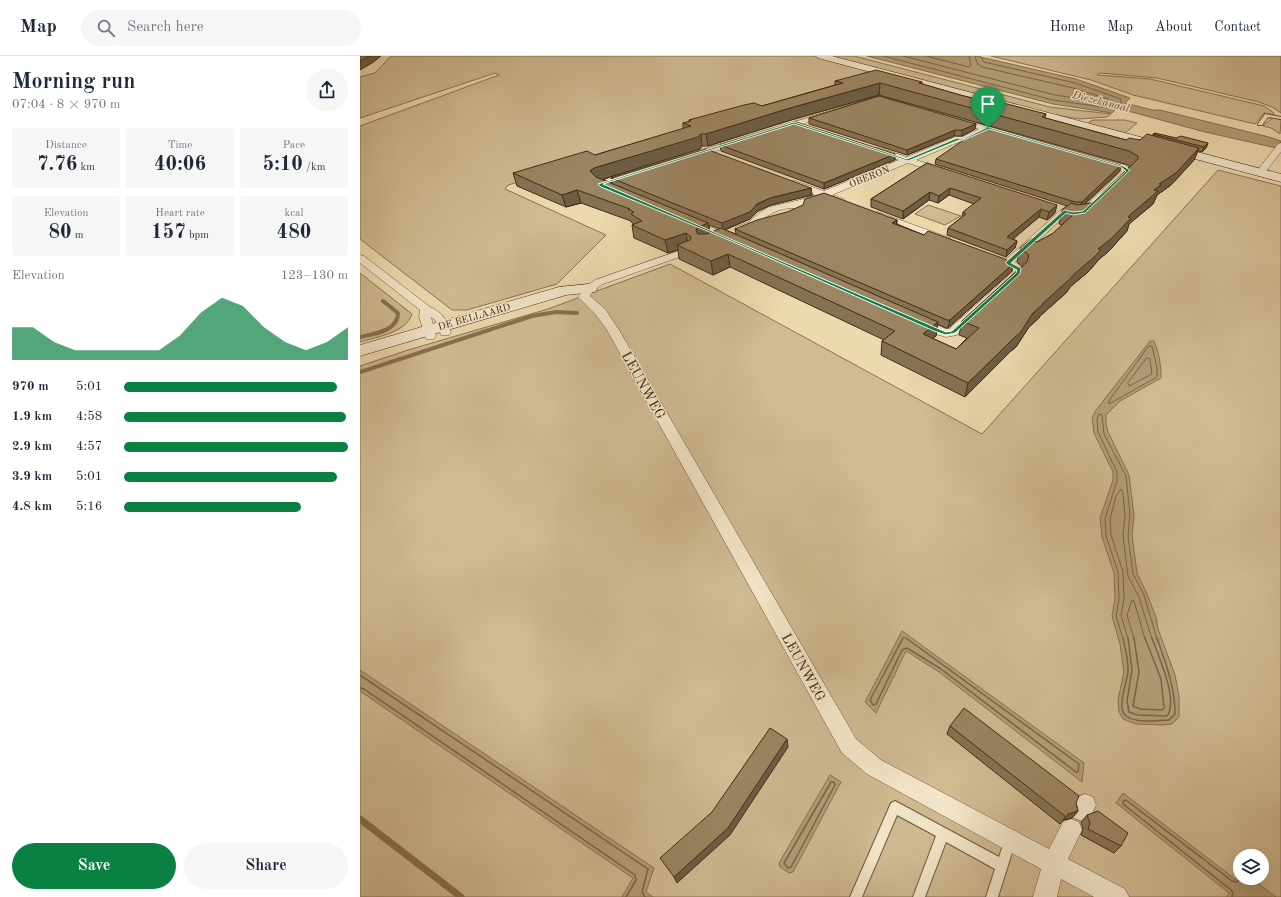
<!DOCTYPE html>
<html lang="en">
<head>
<meta charset="utf-8">
<style>
	body { margin:0; font-family:"Old Standard TT",serif; background:#f6f6f7; color:#1f2937; height:100vh; display:flex; flex-direction:column; font-size:15px; white-space:nowrap }
	* { box-sizing:border-box; margin:0 }
	p { font-size:13px; color:#747a83 }
	.icon { flex:none; width:22px; height:22px; fill:none; stroke:currentColor; stroke-width:2; stroke-linecap:round; stroke-linejoin:round }
	.map { position:relative; flex:1; overflow:hidden }
	.sheet { display:flex; flex-direction:column; background:#fff; width:360px }
	.sheet>* { flex:none }
	.buttons { position:absolute; left:873px; top:793px; display:grid; gap:8px }
	.buttons a { display:grid; place-items:center; width:36px; height:36px; border-radius:50%; background:#fff; box-shadow:0 4px 16px #0002; font-size:20px }
	.pin { position:absolute; display:grid; place-items:center; width:34px; height:34px; color:#fff; margin:-41px -17px; border-radius:50% 50% 50% 0; rotate:-45deg; box-shadow:0 0 4px #0007 }
	.pin .icon { rotate:45deg }
	.round { display:grid; place-items:center; flex:none; width:42px; height:42px; border-radius:21px; background:#f6f6f7 }
	.headline { display:flex; align-items:center; justify-content:space-between; height:68px; padding:0 12px }
	h1 { font-size:22px; font-weight:700; line-height:30px }
	.stats { display:grid; grid-template-columns:repeat(3,1fr); gap:6px; height:68px; padding:4px 12px }
	.stats div { display:grid; align-content:center; border-radius:4px; background:#f6f6f7; text-align:center }
	.stats b { font-size:20px; font-weight:700 }
	.stats small { font-size:11px; font-weight:400 }
	.stats p { font-size:11px }
	.chart { height:112px; padding:8px 12px }
	.chart p { display:flex; justify-content:space-between }
	.chart svg { width:100%; height:72px; margin-top:4px; fill:#0b8043; opacity:.7 }
	.primary-button { display:flex; gap:8px; margin-top:auto; padding:8px 12px }
	.primary-button a { flex:1; height:46px; border-radius:24px; background:#0b8043; color:#fff; font-size:16px; font-weight:700; line-height:46px; text-align:center }
	.primary-button a+a { background:#f6f6f7; color:#1f2937 }
	ul { padding:0 12px; list-style:none; font-size:13px }
	li { display:grid; grid-template-columns:64px 48px 1fr; align-items:center; height:30px }
	li i { height:10px; border-radius:5px; background:#0b8043 }
	header { display:flex; align-items:center; gap:24px; box-sizing:border-box; height:56px; padding:0 20px; background:#fff; border-bottom:1px solid #e0e1e3 }
	header strong { font-size:19px }
	nav { display:flex; gap:22px; margin-inline-start:auto; font-size:14px }
	.search { width:280px; height:36px; background:#f6f6f7; display:flex; align-items:center; gap:10px; box-sizing:border-box; padding:0 14px; border-radius:22px; color:#747a83; font-size:15px }
	main { display:flex; flex:1; min-height:0 }
	.map>svg:first-child { display:block }
	.green { fill:#d0bb93; stroke:#897352; fill-rule:evenodd }
	.water { fill:#b39e78; stroke:#86704e }
	.lines { fill:none; stroke-linecap:round; stroke-linejoin:round }
	.shore-far1 { stroke:#7a6444; stroke-width:1 }
	.shore { stroke:#7a6444; stroke-width:1.5 }
	.stream-far1 { stroke:#86704e; stroke-width:4 }
	.stream { stroke:#86704e; stroke-width:7 }
	.lane-casing { stroke:#6d5638; stroke-width:2 }
	.street-casing { stroke:#6d5638; stroke-width:1 }
	.secondary-casing { stroke:#422b10; stroke-width:1 }
	.lane { fill:#f3e6ca; fill-rule:evenodd }
	.street { fill:#f3e6ca; fill-rule:evenodd }
	.secondary { fill:#f3e6ca; fill-rule:evenodd }
	.wall { fill:#857254; stroke:#422b10; fill-rule:evenodd }
	.shaded-wall { fill:#6c5d45; stroke:#422b10 }
	.building { fill:#9b8562; stroke:#422b10; fill-rule:evenodd }
	.route { fill:#0b8043; stroke:#fff; fill-rule:evenodd }
	.labels { text-anchor:middle; stroke-width:3; stroke-linejoin:round; paint-order:stroke }
	.far-street-label { font-size:10px; fill:#422b10; stroke:#f3e6ca }
	.far-water-label { font-size:11px; font-style:italic; fill:#5e482a; stroke:#f3e6ca }
	.near-street-label { font-size:14px; fill:#422b10; stroke:#f3e6ca }
</style>
</head>
<body>
<header>
<strong>Map</strong>
<div class="search"><svg class="icon" aria-label="search" viewBox="0 0 24 24"><circle cx="10" cy="10" r="6"/><path d="M15 15l6 6"/></svg>Search here</div>
<nav><a>Home</a><a>Map</a><a>About</a><a>Contact</a></nav>
</header>
<main>
<section class="sheet">
<div class="headline"><div><h1>Morning run</h1><p>07:04 · 8 × 970 m</p></div><a class="round"><svg class="icon" aria-label="share" viewBox="0 0 24 24"><path d="M12 15V3M7 8l5-5 5 5M5 13v7h14v-7"/></svg></a></div>
<div class="stats">
<div><p>Distance</p><b>7.76<small> km</small></b></div>
<div><p>Time</p><b>40:06</b></div>
<div><p>Pace</p><b>5:10<small> /km</small></b></div>
</div>
<div class="stats">
<div><p>Elevation</p><b>80<small> m</small></b></div>
<div><p>Heart rate</p><b>157<small> bpm</small></b></div>
<div><p>kcal</p><b>480</b></div>
</div>
<div class="chart"><p><span>Elevation</span>123–130 m</p>
<svg viewBox="0 0 160 44" preserveAspectRatio="none"><path d="M0 44V24L10 24L20 33L30 38L40 38L50 38L60 38L70 38L80 29L90 15L100 6L110 11L120 24L130 33L140 38L150 33L160 24V44z"/></svg>
</div>
<ul>
<li><b>970 m</b>5:01<i style="width:95%"></i></li>
<li><b>1.9 km</b>4:58<i style="width:99%"></i></li>
<li><b>2.9 km</b>4:57<i style="width:100%"></i></li>
<li><b>3.9 km</b>5:01<i style="width:95%"></i></li>
<li><b>4.8 km</b>5:16<i style="width:79%"></i></li>
</ul>
<div class="primary-button"><a>Save</a><a>Share</a></div>
</section>
<div class="map">
<svg width="921" height="841" viewBox="0 0 921 841">
	<rect width="100%" height="100%" fill="#edd9ae"/>
	<filter id="stains"><feTurbulence type="fractalNoise" baseFrequency=".005" numOctaves="4"/><feColorMatrix values="0 0 0 0 .2 0 0 0 0 .09 0 0 0 0 .02 0 0 0 .5 -.17"/></filter>
	<radialGradient id="worn" r=".72"><stop offset=".6" stop-color="#630" stop-opacity="0"/><stop offset="1" stop-color="#630" stop-opacity=".3"/></radialGradient>
	<!-- green -->
	<g class="green">
		<polygon points="31,0 456,0 574,31 516,22 148,129 145,133 246,179 197,228 107,254 92,254 0,183 0,70 139,19 135,17 0,62 0,21 15,17"/>
		<polygon points="467,0 494,0 690,51 751,58 747,61 719,63 669,54"/>
		<polygon points="631,0 921,0 921,57 914,52 899,46 797,22 740,17 737,19 790,23 896,48 904,50 914,57 914,59 904,57 895,68 773,39 731,24"/>
		<polygon points="916,62 921,64 920,78 911,72 903,70 911,63"/>
		<polygon points="733,64 765,64 777,67 765,77 729,68 729,66"/>
		<path d="M858,114l63,16v711h-921v-531l48,-16 140,-41 122,-45 312,170zM880,800h22v22h-22z"/>
		<polygon points="568,149 601,160 585,169 555,158"/>
		<path d="M0,217l52,41c-6,19 -36,23 -52,28z"/>
	</g>
	<!-- water -->
	<g class="water">
		<polygon points="507,0 616,0 716,23 770,42 765,47 793,54 800,54 909,81 921,85 921,93 845,76 757,52 752,57 693,48"/>
		<path d="M790,285h4c5,11 7,25 7,37l-41,23 -14,14v9l2,8 21,43 5,40 -2,20 5,38 10,21 9,23 2,12 17,46 4,21v21l-7,7 -9,1 -27,-1 -13,-5 -4,-7 -1,-12 6,-28 -4,-28 -8,-28 3,-17 -1,-26 -12,-36 -2,-19 13,-38v-8l-19,-39 -2,-15 4,-8z"/>
		<polygon points="542,575 724,707 722,726 579,616 546,595 516,657 505,646"/>
		<polygon points="0,614 294,812 286,836 293,841 262,841 273,822 0,635"/>
		<polygon points="470,719 481,726 433,816 429,817 420,811 419,807"/>
		<polygon points="763,737 875,823 880,817 880,822 891,822 916,841 867,841 869,837 756,747"/>
	</g>
	<g class="lines">
		<!-- shore-far1 -->
		<g class="shore-far1">
			<polyline points="523,0 693,44 749,52 755,48 761,47 761,43 715,27 624,6 620,0"/>
			<polyline points="543,0 695,39 747,47 749,46 748,43 713,32 622,11 617,7 615,0"/>
			<polyline points="566,0 609,11 611,9 609,0"/>
			<polygon points="789,290 792,290 797,312 797,321 749,348 749,345"/>
			<polygon points="787,302 790,303 792,318 769,330 768,327"/>
			<polyline points="542,583 544,581 547,583"/>
			<polyline points="763,583 756,560 759,543 758,516 746,480 745,463 757,425 757,416 738,376 737,363 739,358 742,359 744,378 766,420 770,458 768,480 773,518 784,539 797,583"/>
			<polyline points="768,583 761,559 764,543 763,516 751,479 750,463 756,440 761,433 763,437 765,459 763,480 768,520 779,541 792,583"/>
			<polyline points="774,583 767,559 772,544 774,545 785,583"/>
		</g>
		<!-- shore -->
		<g class="shore">
			<polyline points="543,582 510,644 513,649 516,648 542,594 547,592 581,613 716,716 718,716 719,708 546,582"/>
			<path d="M763,582c2,10 6,24 5,34 -1,10 -12,37 -2,44 11,8 31,4 43,4l6,-6c0,-27 -9,-50 -18,-76"/>
			<path d="M768,582l4,32 -5,31 2,11 9,3 29,1c12,-16 -9,-61 -15,-78"/>
			<polyline points="774,582 779,616 773,650 780,653 802,654 804,652 801,623 785,582"/>
			<polyline points="0,619 288,813 282,836 285,841"/>
			<polyline points="0,632 4,633 275,819 276,824 266,841"/>
			<polygon points="471,726 474,726 475,729 431,811 428,812 424,807"/>
			<polyline points="872,841 873,837 871,834 763,748 763,745 766,744 872,825 877,826 881,822"/>
		</g>
		<!-- stream-far1 -->
		<g class="stream-far1">
			<path d="M0,281c14,-3 38,-6 38,-24l-15,-12"/>
			<polyline points="0,316 172,260 196,256 217,257"/>
		</g>
		<!-- stream -->
		<polyline class="stream" points="0,763 101,841"/>
		<!-- lane casing -->
		<g class="lane-casing">
			<g id="lane">
				<polygon points="905,58 921,61 921,63 908,61 902,69 898,69 898,68"/>
				<polygon points="535,745 639,801 646,780 650,778 654,780 656,784 638,841 626,841 635,813 586,786 565,841 553,841 576,780 537,759 502,841 490,841 531,747"/>
			</g>
		</g>
		<!-- street casing -->
		<g class="street-casing">
			<g id="street">
				<path d="M519,40l246,69 8,5 -46,45 -14,1 -6,-2 -52,48 9,7 -2,6 -65,60 -11,2 -14,-4 -203,-91 -129,-54 -5,-4 2,-2zM519,44l100,29 -17,8h-7l-48,20 -28,-9h-6l-1,2 1,2 26,8 -75,31 -29,-10h-6l-2,2 2,2 26,10 -11,4 -35,8 -10,6 -10,9 -13,5 -1,2 1,2c15,4 23,-11 33,-16 8,-5 16,-7 25,-7l2,2h6l2,-5 20,-7 17,6 3,-1 2,-2 -2,-2 -12,-4 76,-32 31,10h6l2,-2 -2,-2 -29,-9 43,-18h7l22,-11 134,40 -41,39 -19,-1 -58,52 -1,2 10,7v2l-64,57h-3l-209,-91 -129,-53z"/>
				<polygon points="921,87 921,96 903,119 897,119 895,117 897,115 918,88"/>
				<polygon points="518,156 590,182 591,184 586,187 582,186 514,161 513,159"/>
				<polygon points="327,192 332,195 331,197 243,228 233,235 230,240 245,253 259,274 496,683 521,704 689,793 703,766 711,763 719,766 722,774 708,803 765,833 769,841 734,841 701,823 697,841 673,841 681,813 507,718 482,697 247,274 236,259 218,241 225,231 235,224"/>
				<path d="M0,199l4,1 66,51c12,5 17,13 21,25l-2,3h-8l-6,-15 -4,-3 5,19 -2,3h-8l-7,-23 1,-6 -60,-47z"/>
				<polygon points="725,738 733,741 736,749 730,762 722,765 714,762 711,754 717,741"/>
			</g>
		</g>
		<!-- secondary casing -->
		<g class="secondary-casing">
			<g id="secondary">
				<polygon points="456,0 472,0 921,118 921,126 458,2"/>
				<polygon points="229,228 235,230 237,233 235,236 206,239 0,300 0,289 199,231"/>
			</g>
		</g>
		<!-- lane -->
		<use href="#lane" class="lane"/>
		<!-- street -->
		<use href="#street" class="street"/>
		<!-- secondary -->
		<use href="#secondary" class="secondary"/>
	</g>
	<!-- wall -->
	<g class="wall">
		<path d="M475,25l87,1v2l38,11 20,5 66,14 -1,4 81,22h14l13,-4v-2l23,4 32,5 -2,5 -4,4 -4,-1 -4,9 -23,25 -14,10 -4,9 -24,20 -2,7 -19,21 -10,8 -2,3 -8,9 -18,15 -4,6 -26,23 -1,2 -10,9 -13,20 -5,4 -46,46 -84,-42 1,-14 2,-1 -154,-73 -17,8 -34,-16 -1,-9 -10,3 -34,-15 -2,-13 1,-1v-1l-2,-1v-1l-50,-18 -15,4 -49,-21 -4,-13 82,-18 88,-26v-6l6,-1v-2l73,-14 73,-21zM519,39l246,69 5,2 -38,37 -7,1 35,-33 -184,-12 -1,5 132,42 -5,4 -3,14 4,1 -11,9 -15,8 -17,6 -3,14 5,4 -60,55 -3,14 8,3 -11,11 -24,-11 4,-2 1,-12 9,4h2l64,-57 -115,-47v-4l-162,9 1,5 -11,-4 25,-11 8,-8 13,-6 41,-10 -1,-7 -200,-10 1,5 -10,-4 98,-30 2,-3h6l83,-26zM349,169l11,4 -10,4z"/>
		<polygon points="449,62 616,68 615,73 602,80 594,80 547,99 449,68"/>
		<polygon points="360,89 535,98 535,104 464,133 361,95"/>
		<polygon points="567,107 695,157 687,164 679,161 653,183 657,185 655,192 646,201 587,179 588,172 602,161 603,156 614,148 589,139 578,147 569,144 543,163 511,151 511,143"/>
		<polygon points="590,670 716,747 718,755 712,762 703,764 700,768 587,678"/>
		<polygon points="727,759 761,790 754,797 721,779 723,773 721,766"/>
	</g>
	<!-- shaded-wall -->
	<g class="shaded-wall">
		<polygon points="9,0 21,0 12,7 0,14 0,5"/>
		<polygon points="520,27 519,39 431,64 348,90 346,78 430,52"/>
		<polygon points="616,68 615,73 602,80 602,74"/>
		<polygon points="595,74 594,80 547,99 547,94"/>
		<polygon points="341,78 342,90 340,93 237,125 230,115 234,112"/>
		<polygon points="848,87 846,92 842,96 844,91"/>
		<polygon points="839,92 834,104 811,129 797,139 793,148 769,168 767,175 748,196 738,204 736,207 728,216 710,231 706,237 680,260 679,262 669,271 656,291 651,295 605,341 608,327 682,248 738,193 799,128"/>
		<polygon points="535,98 535,104 464,133 464,127"/>
		<polygon points="761,109 760,115 720,152 722,146"/>
		<polygon points="451,132 452,139 411,149 398,155 390,163 363,174 362,167 410,142"/>
		<polygon points="590,132 589,139 578,147 579,140"/>
		<polygon points="217,134 221,147 206,151 202,139"/>
		<polygon points="570,136 569,144 543,163 543,155"/>
		<polygon points="697,149 695,157 687,164 689,156"/>
		<polygon points="681,153 679,161 646,189 647,181"/>
		<polygon points="537,164 536,171 532,167"/>
		<polygon points="348,167 350,180 339,185 336,175 337,172"/>
		<polygon points="326,177 328,191 317,189 318,194 308,197 305,184"/>
		<polygon points="657,185 655,192 646,201 647,194"/>
		<polygon points="368,198 370,211 353,219 351,205"/>
		<polygon points="653,208 652,215 588,272 590,264"/>
		<polygon points="578,266 576,280 561,292 563,278"/>
		<polygon points="427,683 428,691 370,779 317,827 314,821"/>
		<polygon points="718,755 712,762 703,764 708,758"/>
	</g>
	<!-- building -->
	<g class="building">
		<polygon points="0,0 9,0 0,5"/>
		<path d="M516,14l46,12 -3,1 41,12 20,5 4,-2 62,16 -4,3 84,23 3,-2 11,2 7,-6 52,14 -23,25 -17,11 2,1 -7,5 4,1 -27,23 -3,3 3,1 -19,20 -14,11 3,1 -9,9 -18,15 -4,5 -28,25h1l-10,9 -13,20 -5,4 -47,46 -86,-42 13,-10 -167,-77 -17,7 -34,-16 13,-5 1,-3 -5,-4 -21,7 -33,-15 10,-4 -11,-7 3,-2 -6,-3h2l-53,-19 -15,5 -49,-22 74,-22 8,4 96,-29 -8,-3 8,-2 -2,-1 55,-15 10,-2 8,3 81,-23 -8,-2zM520,27l249,68 9,5v3l-46,44 -15,2 -6,-2 -9,7 12,4 -22,20 -15,8 -6,-3 -11,9 9,7 -2,7 -65,59 17,7 -23,21 -33,-15 15,-12 -217,-94 -14,6h-9l-2,-3 1,-3 11,-5 -112,-46 -6,-6 4,-3 104,-31 3,-3h5l84,-26z"/>
		<polygon points="519,40 616,68 602,74 595,74 547,94 449,62"/>
		<polygon points="436,66 535,98 464,127 360,89"/>
		<polygon points="629,71 761,109 722,146 715,146 576,103 608,81"/>
		<polygon points="795,77 816,82 821,80 848,87 844,91 793,78"/>
		<polygon points="346,93 451,132 410,142 397,148 390,156 362,167 251,122"/>
		<polygon points="567,107 697,149 689,156 681,153 647,181 657,185 647,194 588,172 606,158 603,156 621,142 590,132 579,140 570,136 543,155 511,143"/>
		<polygon points="464,137 537,164 532,167 564,179 568,175 645,203 653,208 590,264 587,264 375,173 397,164 427,156 443,149 445,143"/>
		<polygon points="604,652 719,740 716,747 718,755 708,758 706,761 590,670"/>
		<polygon points="410,672 427,683 368,772 314,821 300,802 352,756"/>
		<polygon points="738,755 768,777 761,790 728,773 730,767 727,759"/>
	</g>
	<!-- route -->
	<path class="route" d="M434,66l113,37 50,-21 6,1 25,-12 135,39 7,4 -45,43 -12,2 -7,-2 -55,50 10,5 -1,6 -65,59 -9,2 -12,-4 -203,-90 -130,-54 -3,-3zM434,68l114,37 51,-21h5l25,-11 132,38 5,4 -43,40 -10,1 -9,-2 -58,52v2l11,6 -1,3 -64,58 -6,1 -343,-148z"/>
	<g class="labels">
		<!-- far-street labels -->
		<g class="far-street-label">
			<text transform="translate(509 120) rotate(-22)" y="4">OBERON</text>
			<text transform="translate(114 260) rotate(-16)" y="4">DE BELLAARD</text>
		</g>
		<!-- far-water labels -->
		<g class="far-water-label">
			<text transform="translate(741 45) rotate(14)" y="4">Diezekanaal</text>
		</g>
		<!-- near-street labels -->
		<g class="near-street-label">
			<text transform="translate(284 329) rotate(61)" y="5">LEUNWEG</text>
			<text transform="translate(444 611) rotate(61)" y="5">LEUNWEG</text>
		</g>
	</g>
	<rect width="100%" height="100%" filter="url(#stains)"/>
	<rect width="100%" height="100%" fill="url(#worn)"/>
</svg>
<div class="buttons">
<a><svg class="icon" aria-label="layers" viewBox="0 0 24 24"><path d="M12 4l9 5-9 5-9-5zM3 14l9 5 9-5"/></svg></a>
</div>
<div class="pin" style="left:628px;top:72px;background:#1e9e55"><svg class="icon" aria-label="arrive" viewBox="0 0 24 24"><path d="M6 21V4h12l-3 4 3 4H6"/></svg></div>
</div>
</main>
</body>
</html>
